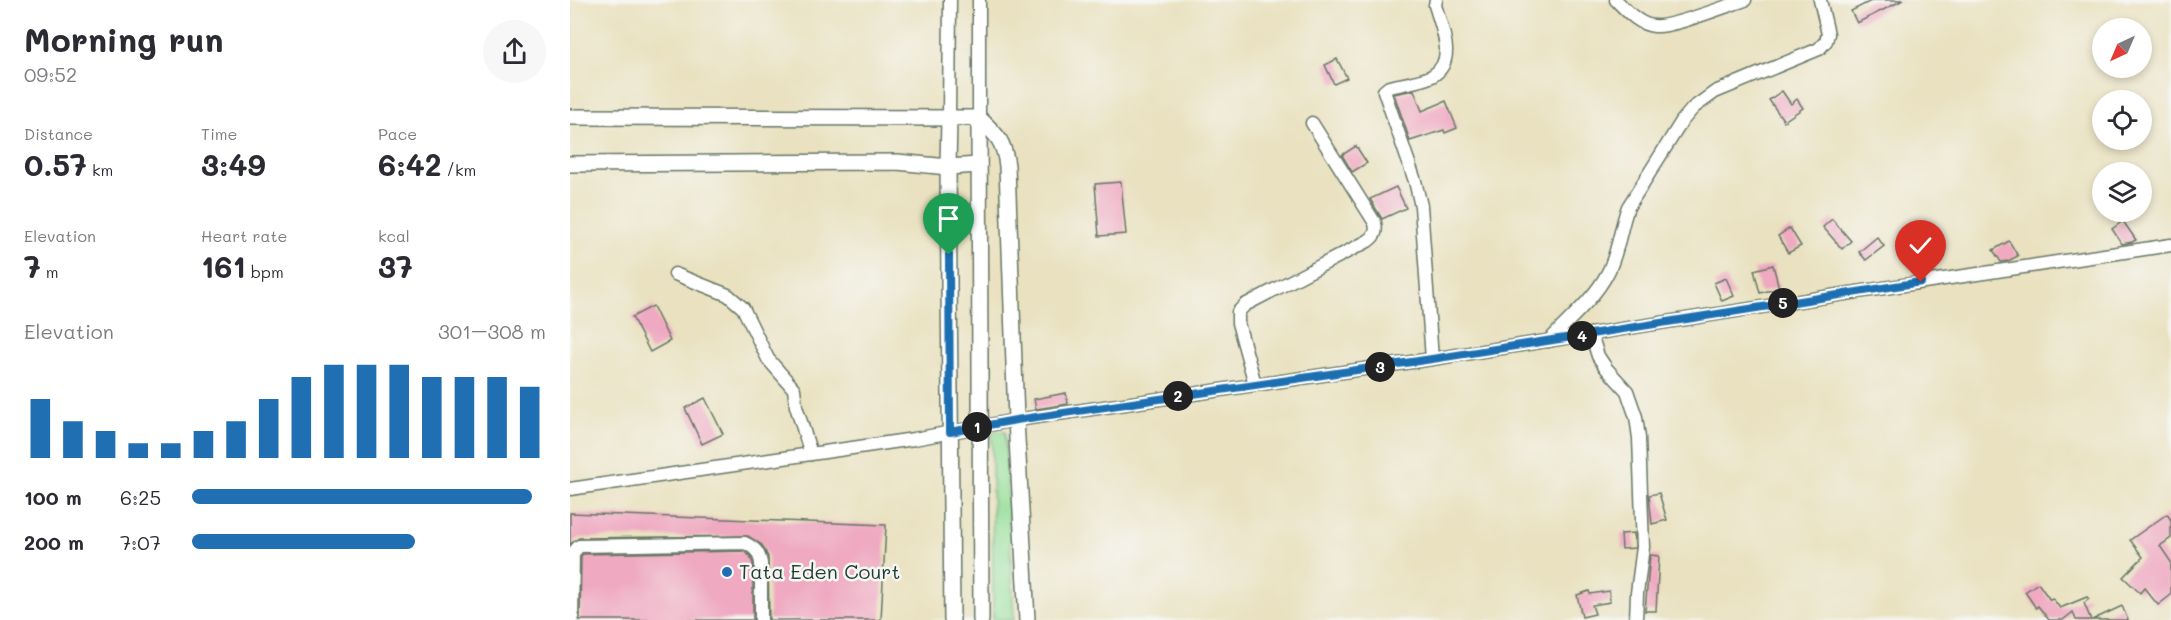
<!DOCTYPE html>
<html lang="en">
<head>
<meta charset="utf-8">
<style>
	body { margin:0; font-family:Mali,sans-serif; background:#f7f7f7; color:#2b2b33; height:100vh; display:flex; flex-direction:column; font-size:22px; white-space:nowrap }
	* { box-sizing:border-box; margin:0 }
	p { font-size:20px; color:#7c7c81 }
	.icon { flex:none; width:33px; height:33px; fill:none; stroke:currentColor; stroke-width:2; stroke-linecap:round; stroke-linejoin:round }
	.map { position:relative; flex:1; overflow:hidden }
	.details { display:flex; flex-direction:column; background:#fff; width:570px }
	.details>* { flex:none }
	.needle { width:39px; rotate:224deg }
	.buttons { position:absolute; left:1522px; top:18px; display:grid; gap:12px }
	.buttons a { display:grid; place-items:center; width:60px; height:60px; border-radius:50%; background:#fff; box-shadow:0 3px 9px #0003; font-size:30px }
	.pin { position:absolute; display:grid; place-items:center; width:51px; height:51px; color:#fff; margin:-62px -26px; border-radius:50% 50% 50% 0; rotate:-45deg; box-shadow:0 0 6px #0007 }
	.pin .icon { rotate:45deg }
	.km { position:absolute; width:30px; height:30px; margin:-15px; border-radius:50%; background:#222; color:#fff; font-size:16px; line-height:30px; text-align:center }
	.round { display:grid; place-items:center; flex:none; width:63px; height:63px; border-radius:32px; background:#f7f7f7 }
	.overview { display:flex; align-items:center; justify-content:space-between; height:102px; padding:0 24px }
	h1 { font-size:33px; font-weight:700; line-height:45px }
	.stats { display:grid; grid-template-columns:repeat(3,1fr); gap:9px; height:102px; padding:6px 24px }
	.stats div { display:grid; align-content:center }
	.stats b { font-size:30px; font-weight:700 }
	.stats small { font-size:16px; font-weight:400 }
	.stats p { font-size:16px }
	.chart { height:168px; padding:12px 24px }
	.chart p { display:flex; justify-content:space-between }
	.chart svg { width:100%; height:108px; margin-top:6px; stroke:#1f6fb2; stroke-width:6 }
	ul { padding:0 24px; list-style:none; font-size:20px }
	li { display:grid; grid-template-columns:96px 72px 1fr; align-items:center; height:45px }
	li i { height:15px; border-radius:8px; background:#1f6fb2 }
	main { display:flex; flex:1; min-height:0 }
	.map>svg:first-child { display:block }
	.green { fill:#96df9a; stroke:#5a8e67; stroke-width:1.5 }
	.building { fill:#efa9c1 }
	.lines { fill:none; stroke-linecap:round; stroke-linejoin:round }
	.minor-casing { stroke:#667665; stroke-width:15 }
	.tertiary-casing { stroke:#667665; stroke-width:18 }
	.minor { stroke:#fff; stroke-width:12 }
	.tertiary { stroke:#fff; stroke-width:15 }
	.route-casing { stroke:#fff; stroke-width:12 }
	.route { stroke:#1f6fb2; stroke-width:8 }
	.poi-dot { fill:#1f6fb2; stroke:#f6f6f2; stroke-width:2 }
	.labels { text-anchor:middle; stroke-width:5; stroke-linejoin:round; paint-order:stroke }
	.poi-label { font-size:20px; fill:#1f3d34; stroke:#f6f6f2; text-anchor:start }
</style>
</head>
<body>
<main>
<section class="details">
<div class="overview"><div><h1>Morning run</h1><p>09:52</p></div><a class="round"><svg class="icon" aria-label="share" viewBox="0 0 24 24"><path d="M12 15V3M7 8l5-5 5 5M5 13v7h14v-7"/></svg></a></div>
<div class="stats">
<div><p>Distance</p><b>0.57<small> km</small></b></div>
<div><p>Time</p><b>3:49</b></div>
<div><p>Pace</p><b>6:42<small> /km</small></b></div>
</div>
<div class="stats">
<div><p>Elevation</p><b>7<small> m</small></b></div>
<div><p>Heart rate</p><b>161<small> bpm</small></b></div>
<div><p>kcal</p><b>37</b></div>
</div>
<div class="chart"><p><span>Elevation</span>301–308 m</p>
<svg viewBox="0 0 160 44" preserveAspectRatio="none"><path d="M5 44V20M15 44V29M25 44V33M35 44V38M45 44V38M55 44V33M65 44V29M75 44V20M85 44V11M95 44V6M105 44V6M115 44V6M125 44V11M135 44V11M145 44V11M155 44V15"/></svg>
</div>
<ul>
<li><b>100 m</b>6:25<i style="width:96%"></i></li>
<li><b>200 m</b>7:07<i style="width:63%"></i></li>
</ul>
</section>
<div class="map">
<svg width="1601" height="620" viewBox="0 0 1601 620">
	<rect width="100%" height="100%" fill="#f6f6f2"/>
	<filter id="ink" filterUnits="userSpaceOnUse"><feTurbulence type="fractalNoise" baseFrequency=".0167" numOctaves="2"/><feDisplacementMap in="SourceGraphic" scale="12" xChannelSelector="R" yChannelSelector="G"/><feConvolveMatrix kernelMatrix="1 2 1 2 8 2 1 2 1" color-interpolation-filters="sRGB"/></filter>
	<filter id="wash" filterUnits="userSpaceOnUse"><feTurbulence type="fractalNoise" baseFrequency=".008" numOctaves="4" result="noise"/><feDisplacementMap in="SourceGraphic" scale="24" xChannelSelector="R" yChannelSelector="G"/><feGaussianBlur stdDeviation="1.35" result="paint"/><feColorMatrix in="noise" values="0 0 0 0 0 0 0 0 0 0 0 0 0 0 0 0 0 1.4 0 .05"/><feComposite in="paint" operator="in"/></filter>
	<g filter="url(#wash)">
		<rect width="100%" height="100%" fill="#e9e1bf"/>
		<!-- green -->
		<polygon class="green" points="422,431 435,432 444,620 423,620"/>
		<g id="blocks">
			<!-- building -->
			<g class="building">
				<polygon points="1303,0 1333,0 1287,23 1281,11"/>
				<polygon points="767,59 777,78 764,84 755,65"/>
				<polygon points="844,90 852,111 876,101 887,128 875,133 874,130 840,141 824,94"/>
				<polygon points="1212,91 1221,104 1227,99 1233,108 1214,121 1199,100"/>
				<polygon points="786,146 797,163 782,172 772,155"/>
				<polygon points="551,182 556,234 529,236 525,184"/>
				<polygon points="826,187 836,208 812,219 800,199"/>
				<polygon points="1262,219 1281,241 1272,249 1253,227"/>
				<polygon points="1553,221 1566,240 1562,242 1552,244 1542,229"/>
				<polygon points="1220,228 1231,246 1218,253 1208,236"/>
				<polygon points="1307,237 1314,246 1296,260 1289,252"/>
				<polygon points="1439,241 1448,256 1438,261 1431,262 1423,250"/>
				<polygon points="1203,265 1209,288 1190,293 1184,270"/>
				<polygon points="1156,278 1164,296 1152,301 1144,283"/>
				<polygon points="83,306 100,341 80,352 62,317"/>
				<polygon points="496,393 498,404 466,409 464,399"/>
				<polygon points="135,398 153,434 132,444 115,408"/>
				<polygon points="1089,493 1097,520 1082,524 1079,495"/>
				<polygon points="0,513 316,525 311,620 199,620 198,557 192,545 178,536 9,538 0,544"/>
				<polygon points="1597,514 1601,520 1601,538 1590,546 1601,562 1601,595 1588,605 1574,588 1570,593 1553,577 1573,557 1560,540"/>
				<polygon points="1064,533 1065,548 1052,549 1051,534"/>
				<polygon points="173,551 180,556 183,564 183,620 10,620 11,556 13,554"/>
				<polygon points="1080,555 1089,556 1086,611 1075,611"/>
				<polygon points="1468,583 1480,600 1483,599 1490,608 1517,597 1519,599 1514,603 1521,620 1506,620 1503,612 1493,620 1479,620 1468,606 1466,608 1455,592"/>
				<polygon points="1019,591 1020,594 1039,591 1040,602 1022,605 1025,614 1012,617 1007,595"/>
				<polygon points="1552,606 1558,620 1522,620"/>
			</g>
		</g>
	</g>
	<g filter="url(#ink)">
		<use href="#blocks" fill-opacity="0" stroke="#667665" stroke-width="1.5"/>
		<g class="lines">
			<!-- minor casing -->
			<g class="minor-casing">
				<g id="minor">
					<polyline points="409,0 409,118"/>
					<path d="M1046,0c10,10 23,25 38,26 16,2 73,-20 91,-26"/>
					<polyline points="379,118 380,0"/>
					<polyline points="105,274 158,295 173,308 198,359 224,389 226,406 241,454"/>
					<polyline points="1021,334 1028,356 1036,368 1057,391 1066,417 1069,438 1073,547 1067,593 1066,620"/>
					<path d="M979,341c19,-21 45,-42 58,-67 11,-19 13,-46 21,-67l54,-86 11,-13 22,-16 104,-43 7,-8 2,-7 -8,-34"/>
					<path d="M862,359l-11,-153 -6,-25 -31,-90 5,-4c13,-3 31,-5 43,-11 26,-15 9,-49 3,-71l1,-5"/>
					<path d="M685,384l-17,-61v-11l7,-7 123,-64c7,-5 9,-9 7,-18l-63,-100"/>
					<polyline points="0,489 344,439 446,420 862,359 1274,294 1601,245"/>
					<path d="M2,620l1,-67 6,-7 166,-3c10,5 14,9 16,20v57"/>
				</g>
			</g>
			<!-- tertiary casing -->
			<g class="tertiary-casing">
				<g id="tertiary">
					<polyline points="0,117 409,118 411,620"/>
					<polyline points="379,118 378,167 409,165"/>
					<path d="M409,118c18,17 25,23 28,48l9,254 11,200"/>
					<polyline points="0,164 327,162 378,167 382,620"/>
				</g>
			</g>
			<!-- minor -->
			<use href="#minor" class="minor"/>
			<!-- tertiary -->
			<use href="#tertiary" class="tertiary"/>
		</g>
	</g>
	<g class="lines" filter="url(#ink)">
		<!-- route casing -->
		<g class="route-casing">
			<polyline id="route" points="379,255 380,432 446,420 862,359 1351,282"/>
		</g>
		<!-- route -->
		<use href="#route" class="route"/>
	</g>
	<!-- markers -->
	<circle class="poi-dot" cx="157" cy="572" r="6"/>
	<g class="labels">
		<!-- poi labels -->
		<g class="poi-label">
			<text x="169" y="579">Tata Eden Court</text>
		</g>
	</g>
</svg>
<div class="buttons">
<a><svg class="needle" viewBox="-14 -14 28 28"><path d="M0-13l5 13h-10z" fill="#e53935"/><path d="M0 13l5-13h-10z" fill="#7c7c81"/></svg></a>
<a><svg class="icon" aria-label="locate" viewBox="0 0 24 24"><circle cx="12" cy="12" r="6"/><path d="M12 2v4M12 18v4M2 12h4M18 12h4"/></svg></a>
<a><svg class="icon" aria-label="layers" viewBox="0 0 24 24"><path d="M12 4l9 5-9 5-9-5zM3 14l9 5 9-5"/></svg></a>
</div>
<div class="pin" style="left:379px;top:255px;background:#1e9e55"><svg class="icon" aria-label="arrive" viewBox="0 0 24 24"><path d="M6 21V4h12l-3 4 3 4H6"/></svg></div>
<div class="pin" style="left:1351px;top:282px;background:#d93025"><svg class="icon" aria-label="check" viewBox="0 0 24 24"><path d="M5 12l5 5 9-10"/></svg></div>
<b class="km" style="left:407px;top:427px">1</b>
<b class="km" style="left:608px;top:396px">2</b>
<b class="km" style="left:810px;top:367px">3</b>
<b class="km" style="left:1012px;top:336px">4</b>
<b class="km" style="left:1213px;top:303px">5</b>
</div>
</main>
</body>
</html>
